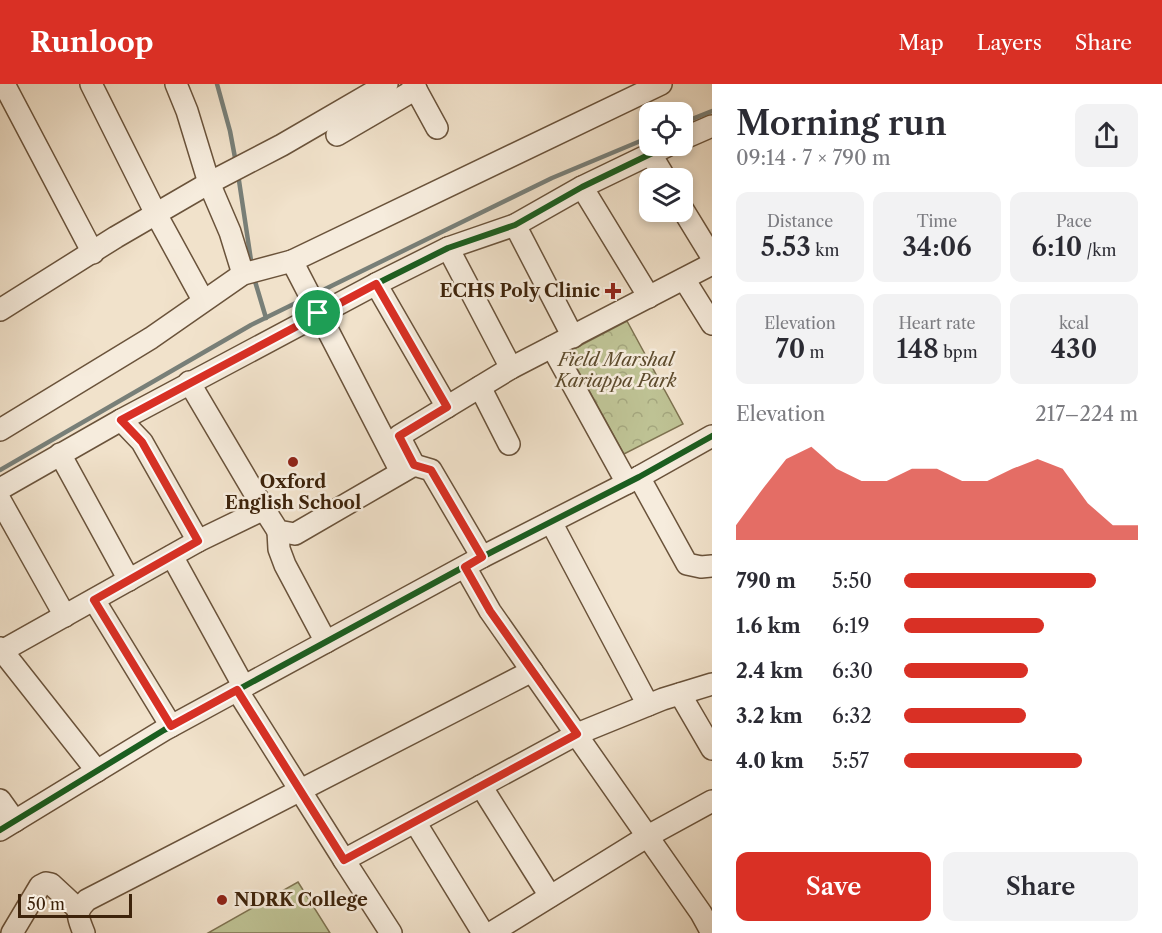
<!DOCTYPE html>
<html lang="en">
<head>
<meta charset="utf-8">
<style>
	body { margin:0; font-family:"Libre Caslon Text",serif; background:#f2f2f3; color:#2b2b33; height:100vh; display:flex; flex-direction:column; font-size:22px; white-space:nowrap }
	* { box-sizing:border-box; margin:0 }
	p { font-size:20px; color:#7c7c81 }
	.icon { flex:none; width:33px; height:33px; fill:none; stroke:currentColor; stroke-width:2; stroke-linecap:round; stroke-linejoin:round }
	.map { position:relative; flex:1; overflow:hidden }
	.sheet { display:flex; flex-direction:column; background:#fff; width:450px }
	.sheet>* { flex:none }
	.buttons { position:absolute; left:639px; top:18px; display:grid; gap:12px }
	.buttons a { display:grid; place-items:center; width:54px; height:54px; border-radius:12px; background:#fff; box-shadow:0 3px 9px #0003; font-size:30px }
	.scale { position:absolute; left:18px; bottom:15px; width:114px; box-sizing:border-box; padding-left:6px; border:3px solid #3d230b; border-top:0; font-size:16px; line-height:21px; white-space:nowrap; color:#3d230b; -webkit-text-stroke:4px #f6ecdd; paint-order:stroke }
	.pin { position:absolute; display:grid; place-items:center; width:51px; height:51px; color:#fff; margin:-26px; border:3px solid #fff; border-radius:50%; box-shadow:0 2px 6px #0007 }
	.round { display:grid; place-items:center; flex:none; width:63px; height:63px; border-radius:12px; background:#f2f2f3 }
	.head { display:flex; align-items:center; justify-content:space-between; height:102px; padding:0 24px }
	h1 { font-size:33px; font-weight:600; line-height:45px }
	.figures { display:grid; grid-template-columns:repeat(3,1fr); gap:9px; height:102px; padding:6px 24px }
	.figures div { display:grid; align-content:center; border-radius:12px; background:#f2f2f3; text-align:center }
	.figures b { font-size:26px; font-weight:600 }
	.figures small { font-size:16px; font-weight:400 }
	.figures p { font-size:16px }
	.chart { height:168px; padding:12px 24px }
	.chart p { display:flex; justify-content:space-between }
	.chart svg { width:100%; height:108px; margin-top:6px; fill:#d93025; opacity:.7 }
	.cta { display:flex; gap:12px; margin-top:auto; padding:12px 24px }
	.cta a { flex:1; height:69px; border-radius:12px; background:#d93025; color:#fff; font-size:24px; font-weight:600; line-height:69px; text-align:center }
	.cta a+a { background:#f2f2f3; color:#2b2b33 }
	ul { padding:0 24px; list-style:none; font-size:20px }
	li { display:grid; grid-template-columns:96px 72px 1fr; align-items:center; height:45px }
	li i { height:15px; border-radius:8px; background:#d93025 }
	header { display:flex; align-items:center; gap:36px; box-sizing:border-box; height:84px; padding:0 30px; background:#d93025; color:#fff }
	header strong { font-size:28px }
	nav { display:flex; gap:33px; margin-inline-start:auto; font-size:21px }
	main { display:flex; flex:1; min-height:0 }
	.map>svg:first-child { display:block }
	.park { fill:url(#park-crowns); stroke:#7e7250; stroke-width:1.5 }
	.pitch { fill:#bec294; stroke:#7e7250; stroke-width:1.5 }
	.lines { fill:none; stroke-linecap:round; stroke-linejoin:round }
	.stream { stroke:#787f78; stroke-width:4.5 }
	.minor-casing { stroke:#6a533b; stroke-width:24 }
	.minor { stroke:#f6ecdd; stroke-width:21 }
	.cycleway-casing { stroke:#f6ecdd; stroke-width:10 }
	.cycleway { stroke:#1b5e20; stroke-width:6 }
	.route-casing { stroke:#fff; stroke-width:12 }
	.route { stroke:#d93025; stroke-width:8 }
	.poi-dot { fill:#8f2418; stroke:#f6ecdd; stroke-width:2 }
	.labels { text-anchor:middle; stroke-width:5; stroke-linejoin:round; paint-order:stroke }
	.poi-label { font-size:18px; font-weight:bold; fill:#3d230b; stroke:#f6ecdd; text-anchor:end }
	.park-label { font-size:18px; font-style:italic; fill:#5d4b2d; stroke:#f6ecdd }
</style>
</head>
<body>
<header>
<strong>Runloop</strong>
<nav><a>Map</a><a>Layers</a><a>Share</a></nav>
</header>
<main>
<div class="map">
<svg width="712" height="849" viewBox="0 0 712 849">
	<defs>
		<pattern id="park-crowns" width="20" height="18" patternUnits="userSpaceOnUse" patternTransform="scale(1.5)"><rect width="20" height="18" fill="#bec294"/><path d="M2 6a3 3 0 1 1 6 0M12 15a3 3 0 1 1 6 0" fill="none" stroke="#a4a67e"/></pattern>
	</defs>
	<rect width="100%" height="100%" fill="#f1e2cb"/>
	<filter id="stains"><feTurbulence type="fractalNoise" baseFrequency=".00333" numOctaves="4"/><feColorMatrix values="0 0 0 0 .2 0 0 0 0 .09 0 0 0 0 .02 0 0 0 .5 -.17"/></filter>
	<radialGradient id="worn" r=".72"><stop offset=".6" stop-color="#630" stop-opacity="0"/><stop offset="1" stop-color="#630" stop-opacity=".3"/></radialGradient>
	<!-- park -->
	<polygon class="park" points="627,237 683,340 624,370 568,268"/>
	<!-- pitch -->
	<polygon class="pitch" points="298,798 330,849 208,849"/>
	<g class="lines">
		<!-- stream -->
		<g class="stream">
			<polyline points="217,0 230,47 236,79"/>
			<polyline points="682,39 712,27"/>
			<polyline points="238,90 252,183"/>
			<polyline points="254,194 266,234"/>
			<polyline points="317,209 552,94 650,53"/>
			<polyline points="0,386 251,241 306,214"/>
		</g>
		<!-- minor casing -->
		<g class="minor-casing">
			<g id="minor">
				<polyline points="4,0 93,169"/>
				<polyline points="91,0 156,130 203,216"/>
				<polyline points="176,0 187,27 209,99 282,61 387,0"/>
				<polyline points="413,0 437,44"/>
				<polyline points="337,51 416,5"/>
				<polyline points="682,55 712,42"/>
				<polyline points="650,69 665,94"/>
				<polyline points="582,103 649,213"/>
				<polyline points="682,124 712,173"/>
				<polyline points="515,141 573,253"/>
				<polyline points="448,164 511,284"/>
				<polyline points="292,177 661,0"/>
				<polyline points="684,195 712,240"/>
				<polyline points="376,200 447,323"/>
				<polyline points="0,226 116,153 209,99 230,148 243,190"/>
				<polyline points="552,263 627,399"/>
				<polyline points="189,298 264,425"/>
				<polyline points="480,303 509,360"/>
				<polyline points="121,336 376,200 448,164 515,141 582,103 667,62"/>
				<polyline points="0,346 151,254 243,190 292,177 401,388"/>
				<polyline points="60,370 129,496"/>
				<polyline points="414,381 399,352 511,284 712,180"/>
				<polyline points="639,393 687,480 701,483 712,482"/>
				<polyline points="0,405 121,336 142,358 198,457 0,568"/>
				<polyline points="0,416 65,532"/>
				<polyline points="551,438 648,621"/>
				<polyline points="278,447 279,465 285,481 326,558"/>
				<polyline points="198,457 264,425 278,447 295,450 414,381 431,386 482,473"/>
				<polyline points="172,472 244,603"/>
				<polyline points="465,483 490,527 701,829 712,849"/>
				<polyline points="94,516 171,642"/>
				<polyline points="0,564 97,687"/>
				<polyline points="237,606 344,776 577,650 663,615 712,600"/>
				<polyline points="680,610 712,665"/>
				<polyline points="481,702 550,812"/>
				<polyline points="0,716 15,737"/>
				<polyline points="415,738 483,849"/>
				<polyline points="0,746 164,646 482,473 639,393 712,352"/>
				<polyline points="344,776 391,849"/>
				<polyline points="12,849 40,802 46,799 51,800 78,825"/>
				<path d="M84,849c-6,-16 -10,-20 3,-33l445,-229"/>
				<polyline points="491,849 648,752 712,717"/>
			</g>
		</g>
		<!-- minor -->
		<use href="#minor" class="minor"/>
		<!-- cycleway casing -->
		<g class="cycleway-casing">
			<g id="cycleway">
				<polyline points="121,336 376,200 448,164 515,141 582,103 667,62"/>
				<polyline points="0,746 164,646 482,473 639,393 712,352"/>
			</g>
		</g>
		<!-- cycleway -->
		<use href="#cycleway" class="cycleway"/>
	</g>
	<g class="lines">
		<!-- route casing -->
		<g class="route-casing">
			<polygon id="route" points="376,200 447,323 399,352 414,381 431,386 482,473 465,483 490,527 577,650 344,776 237,606 171,642 94,516 198,457 142,358 121,336"/>
		</g>
		<!-- route -->
		<use href="#route" class="route"/>
	</g>
	<!-- markers -->
	<g class="poi-dot">
		<path d="M610 198h6v6h6v6h-6v6h-6v-6h-6v-6h6z"/>
		<circle cx="293" cy="378" r="6"/>
		<circle cx="222" cy="816" r="6"/>
	</g>
	<g class="labels">
		<!-- poi labels -->
		<g class="poi-label">
			<text x="600" y="213">ECHS Poly Clinic</text>
			<text x="293" y="404" text-anchor="middle">Oxford<tspan x="293" dy="21">English School</tspan></text>
			<text x="234" y="822" text-anchor="start">NDRK College</text>
		</g>
		<!-- park labels -->
		<g class="park-label">
			<text x="616" y="282">Field Marshal<tspan x="616" dy="21">Kariappa Park</tspan></text>
		</g>
	</g>
	<rect width="100%" height="100%" filter="url(#stains)"/>
	<rect width="100%" height="100%" fill="url(#worn)"/>
</svg>
<div class="buttons">
<a><svg class="icon" aria-label="locate" viewBox="0 0 24 24"><circle cx="12" cy="12" r="6"/><path d="M12 2v4M12 18v4M2 12h4M18 12h4"/></svg></a>
<a><svg class="icon" aria-label="layers" viewBox="0 0 24 24"><path d="M12 4l9 5-9 5-9-5zM3 14l9 5 9-5"/></svg></a>
</div>
<div class="scale">50 m</div>
<div class="pin" style="left:318px;top:229px;background:#1e9e55"><svg class="icon" aria-label="arrive" viewBox="0 0 24 24"><path d="M6 21V4h12l-3 4 3 4H6"/></svg></div>
</div>
<section class="sheet">
<div class="head"><div><h1>Morning run</h1><p>09:14 · 7 × 790 m</p></div><a class="round"><svg class="icon" aria-label="share" viewBox="0 0 24 24"><path d="M12 15V3M7 8l5-5 5 5M5 13v7h14v-7"/></svg></a></div>
<div class="figures">
<div><p>Distance</p><b>5.53<small> km</small></b></div>
<div><p>Time</p><b>34:06</b></div>
<div><p>Pace</p><b>6:10<small> /km</small></b></div>
</div>
<div class="figures">
<div><p>Elevation</p><b>70<small> m</small></b></div>
<div><p>Heart rate</p><b>148<small> bpm</small></b></div>
<div><p>kcal</p><b>430</b></div>
</div>
<div class="chart"><p><span>Elevation</span>217–224 m</p>
<svg viewBox="0 0 160 44" preserveAspectRatio="none"><path d="M0 44V38L10 24L20 11L30 6L40 15L50 20L60 20L70 15L80 15L90 20L100 20L110 15L120 11L130 15L140 29L150 38L160 38V44z"/></svg>
</div>
<ul>
<li><b>790 m</b>5:50<i style="width:82%"></i></li>
<li><b>1.6 km</b>6:19<i style="width:60%"></i></li>
<li><b>2.4 km</b>6:30<i style="width:53%"></i></li>
<li><b>3.2 km</b>6:32<i style="width:52%"></i></li>
<li><b>4.0 km</b>5:57<i style="width:76%"></i></li>
</ul>
<div class="cta"><a>Save</a><a>Share</a></div>
</section>
</main>
</body>
</html>
